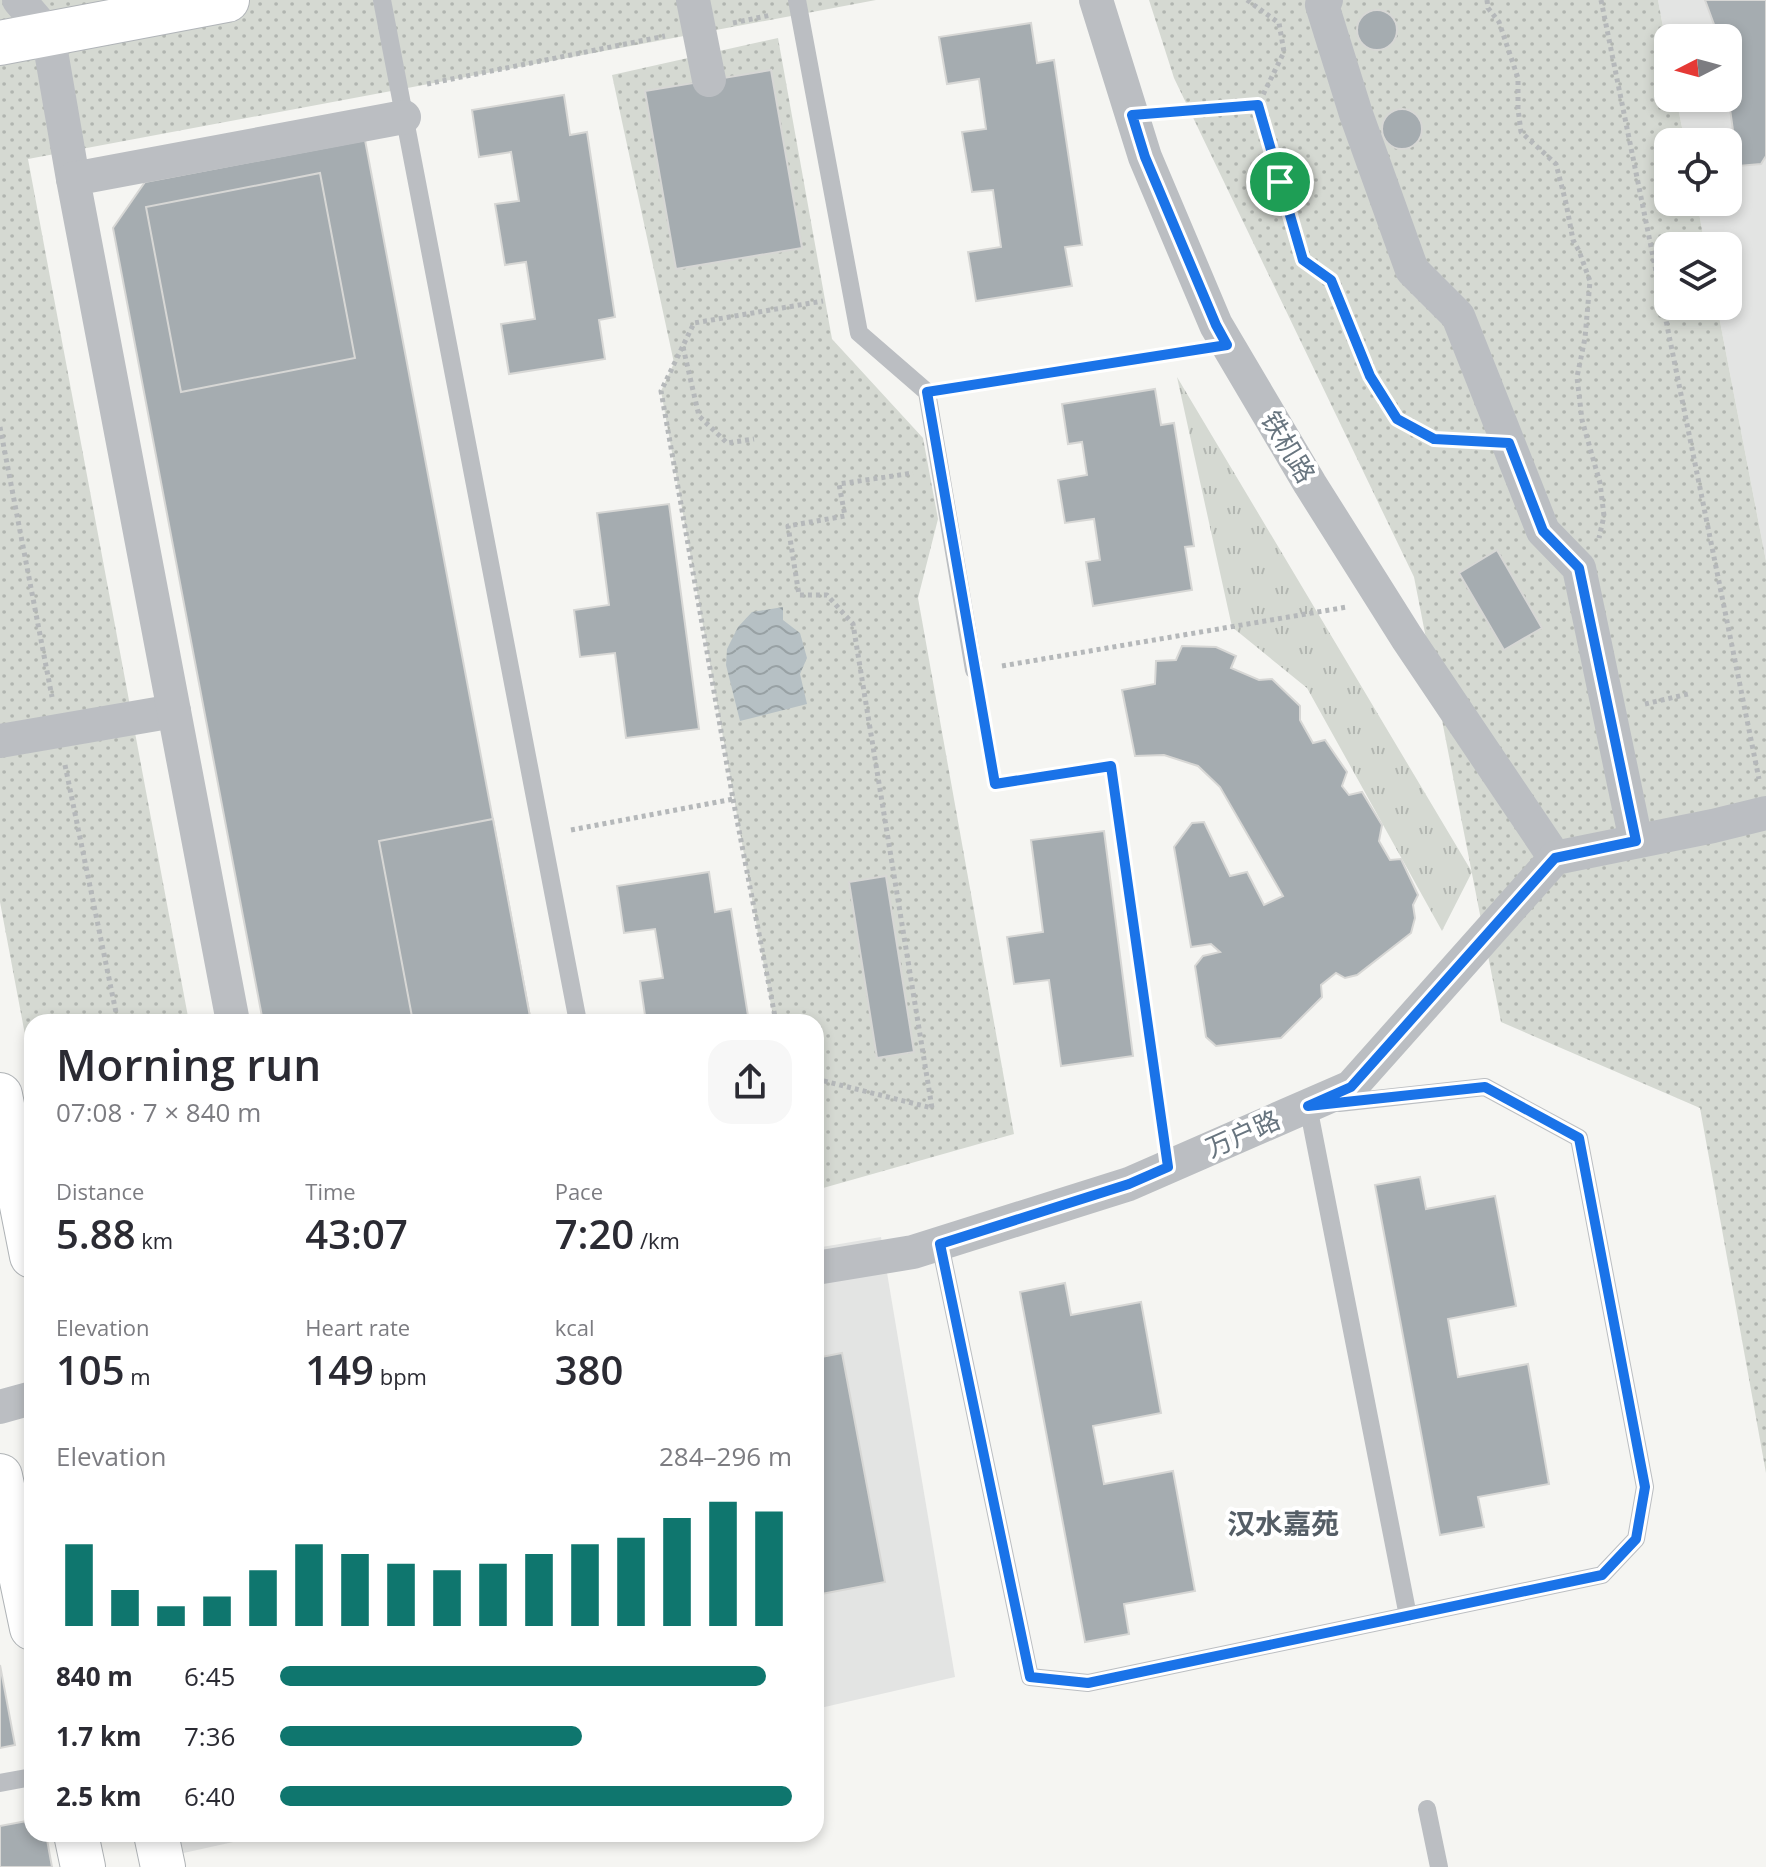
<!DOCTYPE html>
<html lang="en">
<head>
<meta charset="utf-8">
<style>
	body { margin:0; font-family:"Open Sans","Noto Sans SC",sans-serif; background:#f7f7f7; color:#2b2b33; height:100vh; display:flex; flex-direction:column; font-size:30px; white-space:nowrap }
	* { box-sizing:border-box; margin:0 }
	p { font-size:26px; color:#7c7c81 }
	.icon { flex:none; width:44px; height:44px; fill:none; stroke:currentColor; stroke-width:2; stroke-linecap:round; stroke-linejoin:round }
	.map { position:relative; flex:1; overflow:hidden }
	.details { position:absolute; left:24px; top:1014px; width:800px; height:828px; display:flex; flex-direction:column; background:#fff; border-radius:24px; box-shadow:0 4px 12px #0003 }
	.details>* { flex:none }
	.needle { width:52px; rotate:264deg }
	.controls { position:absolute; left:1654px; top:24px; display:grid; gap:16px }
	.controls a { display:grid; place-items:center; width:88px; height:88px; border-radius:16px; background:#fff; box-shadow:0 4px 12px #0003; font-size:40px }
	.pin { position:absolute; display:grid; place-items:center; width:68px; height:68px; color:#fff; margin:-34px; border:4px solid #fff; border-radius:50%; box-shadow:0 2px 8px #0007 }
	.round { display:grid; place-items:center; flex:none; width:84px; height:84px; border-radius:24px; background:#f7f7f7 }
	.summary { display:flex; align-items:center; justify-content:space-between; height:136px; padding:0 32px }
	h1 { font-size:44px; font-weight:600; line-height:60px }
	.metrics { display:grid; grid-template-columns:repeat(3,1fr); gap:12px; height:136px; padding:8px 32px }
	.metrics div { display:grid; align-content:center }
	.metrics b { font-size:40px; font-weight:600 }
	.metrics small { font-size:22px; font-weight:400 }
	.metrics p { font-size:22px }
	.chart { height:224px; padding:16px 32px }
	.chart p { display:flex; justify-content:space-between }
	.chart svg { width:100%; height:144px; margin-top:8px; stroke:#0f766e; stroke-width:6 }
	ul { padding:0 32px; list-style:none; font-size:26px }
	li { display:grid; grid-template-columns:128px 96px 1fr; align-items:center; height:60px }
	li i { height:20px; border-radius:10px; background:#0f766e }
	.map>svg:first-child { display:block }
	.built { fill:#e3e4e3 }
	.grass { fill:url(#grass-tufts) }
	.park { fill:url(#park-dots) }
	.water { fill:url(#water-waves) }
	.building { fill:#a5acb0; stroke:#d7d7d5; stroke-width:2 }
	.lines { fill:none; stroke-linecap:round; stroke-linejoin:round }
	.secondary-casing { stroke:#b0b4b8; stroke-width:46 }
	.primary-casing { stroke:#afb3b6; stroke-width:46 }
	.path { stroke:#b5b8ba; stroke-width:5; stroke-dasharray:4 4; stroke-linecap:butt }
	.lane { stroke:#bbbec2; stroke-width:18 }
	.street { stroke:#bbbec2; stroke-width:34 }
	.secondary { stroke:#fff; stroke-width:44 }
	.primary { stroke:#fff; stroke-width:44 }
	.route-casing { stroke:#fff; stroke-width:16 }
	.route { stroke:#1a73e8; stroke-width:10 }
	.labels { text-anchor:middle; stroke-width:8; stroke-linejoin:round; paint-order:stroke }
	.street-label { font-size:26px; fill:#68757f; stroke:#fff }
	.neighbourhood-label { font-size:28px; font-weight:bold; fill:#555e66; stroke:#fff }
</style>
</head>
<body>
<div class="map">
<svg width="1766" height="1867" viewBox="0 0 1766 1867">
	<defs>
		<pattern id="grass-tufts" width="24" height="20" patternUnits="userSpaceOnUse" patternTransform="scale(2)"><rect width="24" height="20" fill="#d5d9d2"/><path d="M3 7l-1-3M5 7V3M7 7l1-3M15 17l-1-3M17 17v-4M19 17l1-3" fill="none" stroke="#b1b5b0"/></pattern>
		<pattern id="park-dots" width="8" height="8" patternUnits="userSpaceOnUse" patternTransform="scale(2)"><rect width="8" height="8" fill="#d5d9d2"/><path d="M2 2h.1M6 6h.1" fill="none" stroke="#b1b5b0" stroke-width="1.8" stroke-linecap="round"/></pattern>
		<pattern id="water-waves" width="16" height="10" patternUnits="userSpaceOnUse" patternTransform="scale(2)"><rect width="16" height="10" fill="#b6c0c4"/><path d="M0 5q4-4 8 0t8 0" fill="none" stroke="#98a1a4"/></pattern>
	</defs>
	<rect width="100%" height="100%" fill="#f5f5f2"/>
	<!-- built -->
	<g class="built">
		<polygon points="1658,0 1766,0 1766,561 1717,306 1728,306 1728,246 1705,246 1697,202 1728,202 1728,142 1685,142 1676,98 1728,98 1728,38 1668,38 1668,54"/>
		<polygon points="881,1237 955,1677 816,1709 816,1248"/>
		<polygon points="175,1834 269,1834 179,1854"/>
	</g>
	<!-- grass -->
	<polygon class="grass" points="1177,377 1472,872 1442,931 1307,688 1232,627"/>
	<!-- park -->
	<g class="park">
		<polygon points="0,0 876,0 28,159 189,1022 32,1022 32,1072 0,902"/>
		<polygon points="1149,0 1658,0 1668,54 1668,98 1676,98 1685,142 1668,142 1668,202 1697,202 1705,246 1668,246 1668,306 1717,306 1766,561 1766,1473 1700,1108 1501,1022 1414,577 1174,78"/>
		<polygon points="778,38 832,339 923,438 938,519 918,598 1014,1134 816,1190 816,1022 774,1022 661,391 674,363 612,75"/>
	</g>
	<!-- water -->
	<polygon class="water" points="783,607 783,620 800,633 807,658 800,674 807,704 740,721 726,665 727,649 738,627 752,612"/>
	<!-- building -->
	<g class="building">
		<polygon points="1705,0 1766,0 1766,156 1761,164 1738,166 1728,95 1728,38 1719,38"/>
		<circle cx="1377" cy="30" r="20"/>
		<polygon points="1031,23 1037,63 1054,60 1082,245 1065,247 1072,286 976,301 968,252 1001,247 993,190 972,192 962,132 986,129 979,79 947,84 939,37"/>
		<polygon points="771,70 802,248 676,269 645,91"/>
		<polygon points="564,95 570,135 587,132 615,317 599,320 605,359 509,374 501,324 535,319 526,262 505,265 495,204 519,201 511,152 479,157 472,110"/>
		<circle cx="1402" cy="129" r="20"/>
		<polygon points="365,140 531,1022 263,1022 113,228 145,182"/>
		<polygon points="320,173 355,358 181,392 146,207"/>
		<polygon points="1155,389 1161,425 1174,423 1194,546 1185,547 1192,590 1093,606 1086,562 1100,560 1094,519 1065,523 1058,480 1087,475 1082,442 1068,444 1062,404"/>
		<polygon points="669,504 699,729 626,738 615,653 580,657 574,610 609,605 597,513"/>
		<polygon points="1497,550 1542,628 1504,650 1459,573"/>
		<polygon points="1182,646 1216,647 1236,656 1231,668 1259,680 1272,679 1300,706 1300,720 1313,743 1325,740 1347,772 1342,786 1349,795 1362,792 1382,825 1379,841 1390,860 1401,859 1418,895 1413,905 1415,918 1411,933 1357,975 1345,978 1336,973 1321,985 1322,997 1281,1038 1216,1046 1206,1037 1195,966 1203,956 1220,952 1211,944 1191,947 1174,847 1192,823 1204,822 1230,876 1247,872 1264,905 1283,896 1220,787 1198,766 1164,755 1135,756 1122,690 1155,684 1156,661 1176,660"/>
		<polygon points="493,819 531,1022 413,1022 379,841"/>
		<polygon points="1104,831 1133,1056 1061,1066 1049,980 1014,984 1007,937 1043,932 1031,840"/>
		<polygon points="709,872 715,912 731,909 749,1022 646,1022 640,981 663,978 655,929 624,933 617,886"/>
		<polygon points="886,876 914,1052 877,1058 849,882"/>
		<polygon points="1420,1177 1426,1209 1495,1196 1516,1306 1448,1319 1458,1377 1528,1364 1549,1484 1478,1497 1484,1527 1440,1535 1375,1185"/>
		<polygon points="1065,1283 1071,1315 1141,1302 1161,1413 1093,1426 1104,1484 1173,1471 1195,1591 1124,1604 1129,1634 1085,1642 1020,1292"/>
		<polygon points="842,1353 885,1582 816,1595 816,1358"/>
		<polygon points="0,1665 15,1745 0,1748"/>
		<polygon points="32,1820 32,1834 46,1834 52,1867 0,1867 0,1826"/>
	</g>
	<g class="lines">
		<!-- secondary casing -->
		<g class="secondary-casing">
			<polyline id="secondary" points="0,43 227,0"/>
		</g>
		<!-- primary casing -->
		<g class="primary-casing">
			<g id="primary">
				<polyline points="0,1095 32,1256"/>
				<polyline points="0,1476 32,1628"/>
				<polyline points="76,1834 83,1867"/>
				<polyline points="156,1834 163,1867"/>
			</g>
		</g>
		<!-- path -->
		<g class="path">
			<polyline points="1247,0 1279,23 1284,52 1258,105 1303,260 1331,280 1370,376 1397,419 1434,439 1468,441"/>
			<polyline points="1487,0 1488,8 1499,22 1518,78 1518,109 1521,132 1556,164 1566,203 1573,240 1579,251 1590,281 1585,338 1577,377 1582,420 1600,483 1604,516 1599,538"/>
			<polyline points="1601,0 1759,779"/>
			<polyline points="733,23 771,15"/>
			<polyline points="427,84 665,36"/>
			<polyline points="1169,112 1258,105"/>
			<polyline points="683,347 699,416 727,443 754,439"/>
			<polyline points="956,387 1191,350"/>
			<polyline points="0,427 52,697"/>
			<polyline points="1002,666 1347,607"/>
			<polyline points="979,696 995,784 1111,766 1163,1128"/>
			<polyline points="1645,704 1688,694"/>
			<polyline points="65,765 118,1022"/>
			<polyline points="733,799 776,1022"/>
			<polyline points="571,830 733,799 661,391 694,323 823,301"/>
			<polyline points="816,1079 932,1108 853,624 827,595 799,595 788,526 845,516 839,484 913,473"/>
		</g>
		<!-- lane -->
		<g class="lane">
			<polyline points="382,0 578,1022"/>
			<polyline points="797,0 859,333 927,392 974,670"/>
			<polyline points="1313,1105 1308,1106 1408,1616"/>
			<polyline points="940,1244 1030,1677 1088,1683 1602,1575 1636,1539 1645,1487 1579,1138 1485,1087 1339,1103"/>
			<polyline points="0,1783 32,1777"/>
			<polyline points="1427,1809 1439,1867"/>
		</g>
		<!-- street -->
		<g class="street">
			<polyline points="19,0 48,34 73,179"/>
			<polyline points="693,0 709,80"/>
			<polyline points="1096,0 1145,157 1216,325 1310,484 1407,638 1555,858"/>
			<polyline points="1326,0 1322,5 1356,114 1412,270 1458,316 1543,531 1579,568 1636,841"/>
			<polyline points="0,741 174,711"/>
			<polyline points="233,1022 73,179 404,117"/>
			<polyline points="816,1268 913,1252 1129,1184 1351,1087 1555,858 1713,826 1766,813"/>
			<polyline points="0,1407 32,1398"/>
		</g>
		<!-- secondary -->
		<use href="#secondary" class="secondary"/>
		<!-- primary -->
		<use href="#primary" class="primary"/>
	</g>
	<g class="lines">
		<!-- route casing -->
		<g class="route-casing">
			<polygon id="route" points="1258,105 1303,260 1331,280 1370,376 1397,419 1434,439 1509,443 1543,531 1579,568 1636,841 1555,858 1351,1087 1308,1106 1485,1087 1579,1138 1645,1487 1636,1539 1602,1575 1088,1683 1030,1677 940,1244 1129,1184 1168,1167 1111,766 995,784 927,392 1227,345 1216,325 1145,157 1132,115"/>
		</g>
		<!-- route -->
		<use href="#route" class="route"/>
	</g>
	<g class="labels">
		<!-- street labels -->
		<g class="street-label">
			<text transform="translate(1288 447) rotate(59)" y="9">铁机路</text>
			<text transform="translate(1243 1134) rotate(-24)" y="9">万户路</text>
		</g>
		<!-- neighbourhood labels -->
		<g class="neighbourhood-label">
			<text x="1283" y="1534">汉水嘉苑</text>
		</g>
	</g>
</svg>
<div class="controls">
<a><svg class="needle" viewBox="-14 -14 28 28"><path d="M0-13l5 13h-10z" fill="#e53935"/><path d="M0 13l5-13h-10z" fill="#7c7c81"/></svg></a>
<a><svg class="icon" aria-label="locate" viewBox="0 0 24 24"><circle cx="12" cy="12" r="6"/><path d="M12 2v4M12 18v4M2 12h4M18 12h4"/></svg></a>
<a><svg class="icon" aria-label="layers" viewBox="0 0 24 24"><path d="M12 4l9 5-9 5-9-5zM3 14l9 5 9-5"/></svg></a>
</div>
<div class="pin" style="left:1280px;top:182px;background:#1e9e55"><svg class="icon" aria-label="arrive" viewBox="0 0 24 24"><path d="M6 21V4h12l-3 4 3 4H6"/></svg></div>
<section class="details">
<div class="summary"><div><h1>Morning run</h1><p>07:08 · 7 × 840 m</p></div><a class="round"><svg class="icon" aria-label="share" viewBox="0 0 24 24"><path d="M12 15V3M7 8l5-5 5 5M5 13v7h14v-7"/></svg></a></div>
<div class="metrics">
<div><p>Distance</p><b>5.88<small> km</small></b></div>
<div><p>Time</p><b>43:07</b></div>
<div><p>Pace</p><b>7:20<small> /km</small></b></div>
</div>
<div class="metrics">
<div><p>Elevation</p><b>105<small> m</small></b></div>
<div><p>Heart rate</p><b>149<small> bpm</small></b></div>
<div><p>kcal</p><b>380</b></div>
</div>
<div class="chart"><p><span>Elevation</span>284–296 m</p>
<svg viewBox="0 0 160 44" preserveAspectRatio="none"><path d="M5 44V19M15 44V33M25 44V38M35 44V35M45 44V27M55 44V19M65 44V22M75 44V25M85 44V27M95 44V25M105 44V22M115 44V19M125 44V17M135 44V11M145 44V6M155 44V9"/></svg>
</div>
<ul>
<li><b>840 m</b>6:45<i style="width:95%"></i></li>
<li><b>1.7 km</b>7:36<i style="width:59%"></i></li>
<li><b>2.5 km</b>6:40<i style="width:100%"></i></li>
</ul>
</section>
</div>
</body>
</html>
